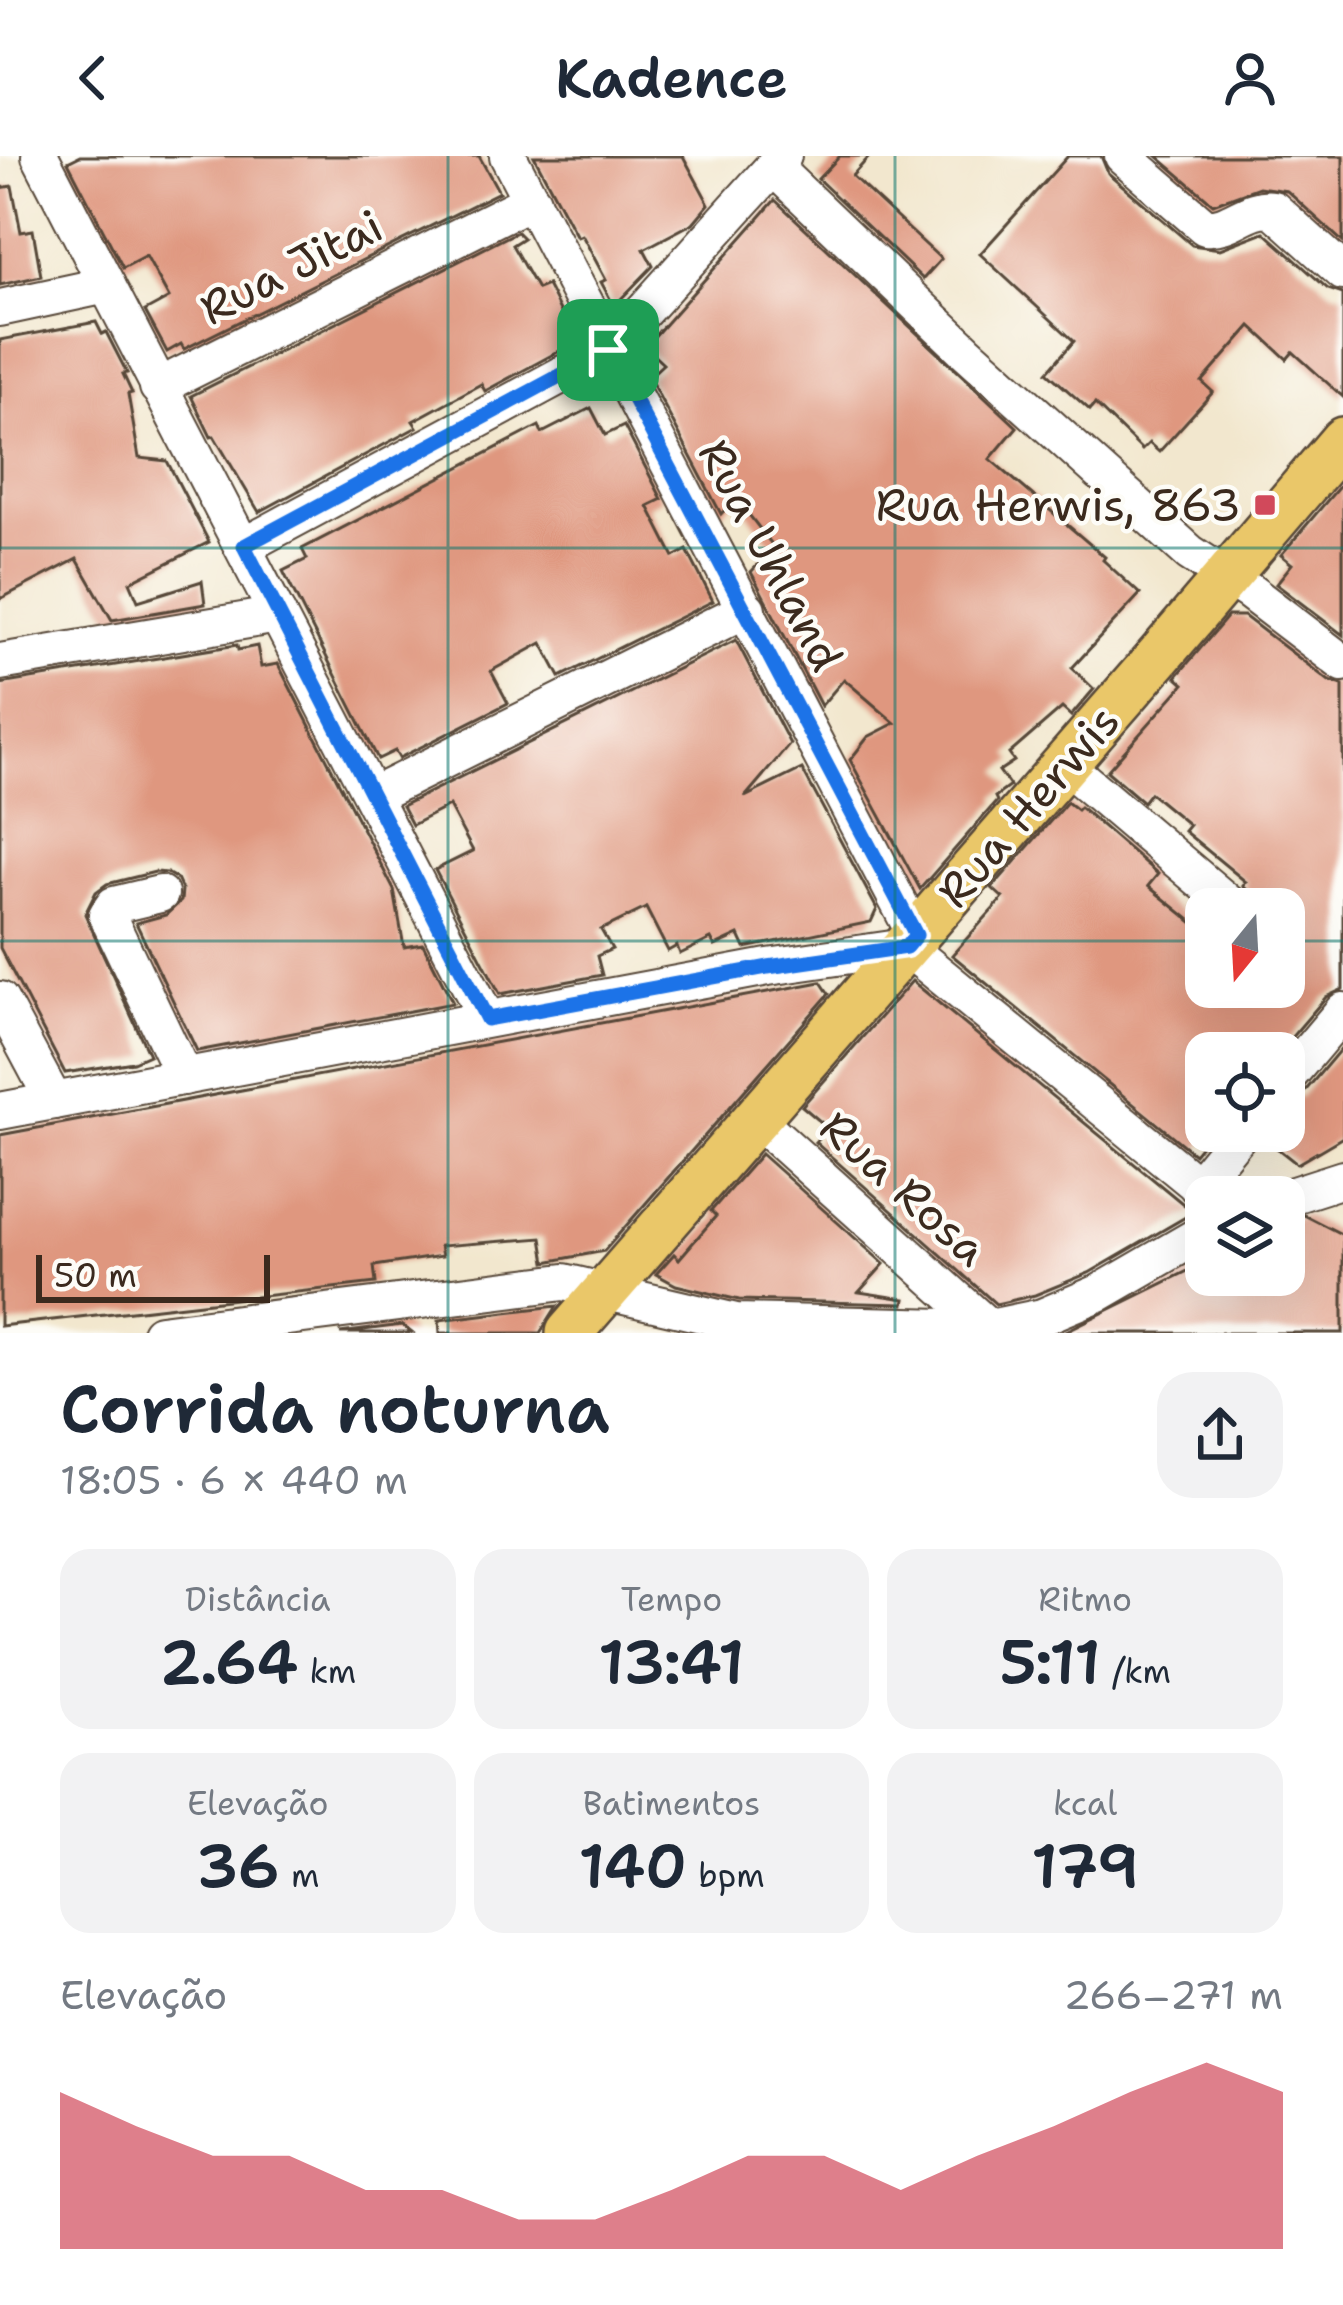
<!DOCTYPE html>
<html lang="pt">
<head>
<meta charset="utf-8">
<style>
	body { margin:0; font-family:"Shantell Sans",sans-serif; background:#f2f2f3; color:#1f2937; height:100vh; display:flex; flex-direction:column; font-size:45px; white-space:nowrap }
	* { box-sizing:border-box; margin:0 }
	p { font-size:39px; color:#747a83 }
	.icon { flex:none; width:66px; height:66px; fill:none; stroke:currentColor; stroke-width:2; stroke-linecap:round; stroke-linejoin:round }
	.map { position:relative; height:1177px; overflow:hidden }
	.panel { display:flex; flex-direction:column; background:#fff; flex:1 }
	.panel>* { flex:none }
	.needle { width:78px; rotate:198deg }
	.tools { position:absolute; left:1185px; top:732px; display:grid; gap:24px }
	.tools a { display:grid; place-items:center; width:120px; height:120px; border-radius:24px; background:#fff; box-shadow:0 12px 48px #0002; font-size:60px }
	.scale { position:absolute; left:36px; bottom:30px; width:234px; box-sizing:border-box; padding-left:12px; border:6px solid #3b2a1e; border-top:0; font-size:33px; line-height:42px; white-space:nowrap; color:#3b2a1e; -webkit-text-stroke:9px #fdfcf7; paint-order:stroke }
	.pin { position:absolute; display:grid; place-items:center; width:102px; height:102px; color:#fff; margin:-51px; border-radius:24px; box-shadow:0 6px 18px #0006 }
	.round { display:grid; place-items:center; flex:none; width:126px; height:126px; border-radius:36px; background:#f2f2f3 }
	.head { display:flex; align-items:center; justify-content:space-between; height:204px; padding:0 60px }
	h1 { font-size:66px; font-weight:600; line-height:90px }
	.metrics { display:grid; grid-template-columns:repeat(3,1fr); gap:18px; height:204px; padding:12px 60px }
	.metrics div { display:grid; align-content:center; border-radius:30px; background:#f2f2f3; text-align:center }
	.metrics b { font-size:60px; font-weight:600 }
	.metrics small { font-size:33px; font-weight:400 }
	.metrics p { font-size:33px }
	.chart { height:336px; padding:24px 60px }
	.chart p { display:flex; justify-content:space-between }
	.chart svg { width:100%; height:216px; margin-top:12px; fill:#d1495b; opacity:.7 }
	header { display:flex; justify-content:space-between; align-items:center; height:156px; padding:0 60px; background:#fff; font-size:54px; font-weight:600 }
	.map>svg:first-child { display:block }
	.building { fill:#df977f }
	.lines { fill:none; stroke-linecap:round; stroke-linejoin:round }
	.minor-casing { stroke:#564638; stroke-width:40 }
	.major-casing { stroke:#564638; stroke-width:50 }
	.minor { stroke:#fff; stroke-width:36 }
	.major { stroke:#eac769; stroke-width:45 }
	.route-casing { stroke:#fff; stroke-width:24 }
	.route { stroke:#1a73e8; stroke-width:15 }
	.grid { fill:none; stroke:#0f766e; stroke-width:3; stroke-opacity:0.55 }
	.poi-dot { fill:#d1495b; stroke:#fdfcf7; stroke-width:4.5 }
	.labels { text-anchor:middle; stroke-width:9; stroke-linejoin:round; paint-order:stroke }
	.street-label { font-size:45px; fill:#3b2a1e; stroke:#fdfcf7 }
	.poi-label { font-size:45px; fill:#3b2a1e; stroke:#fdfcf7; text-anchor:end }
</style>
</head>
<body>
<header><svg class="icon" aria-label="back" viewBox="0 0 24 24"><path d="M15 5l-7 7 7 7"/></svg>Kadence<svg class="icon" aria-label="person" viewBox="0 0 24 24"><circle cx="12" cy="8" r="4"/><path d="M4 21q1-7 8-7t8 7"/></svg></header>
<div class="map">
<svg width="1343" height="1177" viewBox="0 0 1343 1177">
	<rect width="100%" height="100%" fill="#fdfcf7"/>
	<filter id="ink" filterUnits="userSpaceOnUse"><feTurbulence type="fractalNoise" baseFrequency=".00833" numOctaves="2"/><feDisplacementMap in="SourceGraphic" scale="24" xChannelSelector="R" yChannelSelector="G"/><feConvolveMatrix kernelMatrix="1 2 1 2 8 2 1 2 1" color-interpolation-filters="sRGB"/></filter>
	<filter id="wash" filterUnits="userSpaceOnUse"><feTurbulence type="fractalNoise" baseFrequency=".004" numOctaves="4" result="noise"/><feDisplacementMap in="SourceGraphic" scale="48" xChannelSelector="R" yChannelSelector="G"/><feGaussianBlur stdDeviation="2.7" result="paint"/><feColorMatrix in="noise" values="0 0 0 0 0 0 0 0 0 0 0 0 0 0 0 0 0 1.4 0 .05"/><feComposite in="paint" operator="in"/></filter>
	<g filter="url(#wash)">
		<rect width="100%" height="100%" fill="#f2e7ce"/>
		<g id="blocks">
			<!-- building -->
			<g class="building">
				<polygon points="80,0 479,0 499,36 184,193 181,188 167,196 145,155 169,142 146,100 123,112 68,6"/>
				<polygon points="534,0 683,0 709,48 693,67 644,93 653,110 614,150 601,126 606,124 582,79 577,81"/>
				<polygon points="840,0 870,0 852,20 941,103 923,123 818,23"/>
				<polygon points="1068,0 1101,0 1108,17 1192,89 1220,93 1264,76 1328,133 1343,138 1343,241 1293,196 1287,203 1251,170 1202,226 1213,236 1159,296 1149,287 1142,294 1095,248 1090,254 1047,216 1074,185 980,98"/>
				<polygon points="1157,0 1343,0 1343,86 1287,35 1259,31 1213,48"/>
				<polygon points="12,30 21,76 33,74 41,120 0,129 0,32"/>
				<polygon points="775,44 1017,271 990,303 1105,401 1103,404 1140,438 1072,512 1094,533 1071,560 1062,552 1009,598 1014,605 999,615 1010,630 995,641 997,645 920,733 850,604 868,581 895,567 844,523 821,550 751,416 774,391 736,342 721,358 649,221 663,208 645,191"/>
				<polygon points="517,76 523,82 512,89 537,133 547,129 576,186 485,235 481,228 413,265 417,271 259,356 214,280 211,281 191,240"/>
				<polygon points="96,166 102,178 106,176 127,217 123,218 132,237 128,238 139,302 167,305 209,386 130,426 138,445 202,425 205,448 112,464 77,403 0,443 0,184"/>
				<polygon points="591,252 605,279 624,270 662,343 648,350 674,401 687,394 713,445 560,521 542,487 491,515 508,547 399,602 395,595 378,603 283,415 307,403 302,393 539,270 542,277"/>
				<polygon points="1343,326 1343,479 1276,428 1292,408 1281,399"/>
				<polygon points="1228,460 1244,460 1329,525 1343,529 1343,833 1326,841 1278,897 1206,897 1206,975 1213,975 1194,998 952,799 1003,742 992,732 1067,646 1077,654 1080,651 1158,718 1148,730 1206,777 1206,831 1284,831 1284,753 1267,753 1243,730 1246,726 1184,675 1189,669 1150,637 1143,646 1107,615 1184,528 1176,521"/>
				<polygon points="736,484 790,588 745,641 802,613 877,753 871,766 745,792 739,779 715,790 711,783 680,798 677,790 668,795 646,752 601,774 612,793 597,800 602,819 500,838 435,714 473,695 449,650 412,669 402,650"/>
				<polygon points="237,489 238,494 257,490 261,511 278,508 394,734 404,791 423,788 453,847 197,895 136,767 166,759 181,745 182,734 177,723 167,717 155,716 107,728 96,736 85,758 149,899 133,906 65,917 0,792 0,528"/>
				<polygon points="912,825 1182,1047 1194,1056 1089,1117 1035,1139 996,1148 815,986 828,972 802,950"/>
				<polygon points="821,826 829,838 604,1095 546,1106 542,1082 440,1090 442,1100 374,1110 376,1127 0,1170 0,979"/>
				<polygon points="1343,890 1343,981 1297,1008 1263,981 1264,975 1284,975 1284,947 1301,940"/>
				<polygon points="761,998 884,1108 859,1136 905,1143 904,1148 739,1144 676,1129 656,1118 674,1098 679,1103 716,1060 711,1055"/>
				<polygon points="1304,1059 1343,1079 1343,1177 1062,1177 1206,1106 1206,1119 1284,1119 1284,1067"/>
				<polygon points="557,1150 540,1177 440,1177 439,1164"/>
				<polygon points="402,1169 412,1177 340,1177"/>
			</g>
		</g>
	</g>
	<g filter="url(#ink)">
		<use href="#blocks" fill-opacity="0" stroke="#564638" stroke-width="3"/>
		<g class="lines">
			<!-- minor casing -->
			<g class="minor-casing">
				<g id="minor">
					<polyline points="40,0 487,863"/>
					<polyline points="508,0 916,780"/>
					<path d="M1123,0l82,71c26,3 42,-22 68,-18l70,63"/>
					<polyline points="773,11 966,195 1190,397 1250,436 1343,507"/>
					<polyline points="0,152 107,129"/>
					<polyline points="158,231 532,44"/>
					<polyline points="244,390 608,194 783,0"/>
					<polyline points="0,506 278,459"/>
					<polyline points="1064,608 1235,753"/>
					<polyline points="372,640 747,453"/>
					<polyline points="160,738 114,749 107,759 184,921"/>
					<polyline points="0,844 54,945"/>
					<polyline points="1284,925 1343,855"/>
					<polyline points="0,955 768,811 906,791 1212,1041"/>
					<polyline points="755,962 989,1172"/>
					<polyline points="1197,1030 1242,975"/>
					<polyline points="1284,1042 1343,1023"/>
					<polyline points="160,1177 564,1126 736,1166 989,1172 1042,1161 1099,1137 1206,1075"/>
				</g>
			</g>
			<!-- major casing -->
			<g class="major-casing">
				<polyline id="major" points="569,1177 1159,500 1343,284"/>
			</g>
			<!-- minor -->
			<use href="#minor" class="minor"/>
			<!-- major -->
			<use href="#major" class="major"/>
		</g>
	</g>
	<g class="lines" filter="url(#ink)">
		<!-- route casing -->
		<g class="route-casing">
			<polygon id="route" points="608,194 916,779 906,791 768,811 487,863 244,390"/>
		</g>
		<!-- route -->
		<use href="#route" class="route"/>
	</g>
	<!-- grid -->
	<path class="grid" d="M448,0v1177M895,0v1177M0,392h1343M0,785h1206M1284,785h59"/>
	<!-- markers -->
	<rect class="poi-dot" x="1253" y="337" width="24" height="24" rx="6"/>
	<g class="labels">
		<!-- street labels -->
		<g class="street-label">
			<text transform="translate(291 111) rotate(-27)" y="16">Rua Jitai</text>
			<text transform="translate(771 399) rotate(62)" y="16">Rua Uhland</text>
			<text transform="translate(1028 650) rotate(-49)" y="16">Rua Herwis</text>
			<text transform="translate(904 1032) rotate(42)" y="16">Rua Rosa</text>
		</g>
		<!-- poi labels -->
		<g class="poi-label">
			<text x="1241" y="365">Rua Herwis, 863</text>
		</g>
	</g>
</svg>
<div class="tools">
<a><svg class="needle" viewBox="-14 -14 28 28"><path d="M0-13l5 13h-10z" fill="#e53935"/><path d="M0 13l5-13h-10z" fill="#747a83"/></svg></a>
<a><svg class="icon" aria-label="locate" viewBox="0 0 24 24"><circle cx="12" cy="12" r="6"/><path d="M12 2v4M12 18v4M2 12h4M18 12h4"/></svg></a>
<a><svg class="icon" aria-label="layers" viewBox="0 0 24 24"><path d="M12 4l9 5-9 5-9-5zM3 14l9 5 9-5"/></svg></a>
</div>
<div class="scale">50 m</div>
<div class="pin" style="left:608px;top:194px;background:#1e9e55"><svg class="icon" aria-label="arrive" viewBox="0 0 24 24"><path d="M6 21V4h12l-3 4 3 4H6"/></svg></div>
</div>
<section class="panel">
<div class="head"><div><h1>Corrida noturna</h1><p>18:05 · 6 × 440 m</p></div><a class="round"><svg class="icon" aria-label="share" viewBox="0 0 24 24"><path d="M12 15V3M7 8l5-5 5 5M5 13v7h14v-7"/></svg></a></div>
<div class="metrics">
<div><p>Distância</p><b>2.64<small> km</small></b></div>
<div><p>Tempo</p><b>13:41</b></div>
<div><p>Ritmo</p><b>5:11<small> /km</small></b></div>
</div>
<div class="metrics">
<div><p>Elevação</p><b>36<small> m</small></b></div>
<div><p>Batimentos</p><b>140<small> bpm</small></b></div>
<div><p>kcal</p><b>179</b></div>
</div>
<div class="chart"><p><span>Elevação</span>266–271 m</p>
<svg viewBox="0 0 160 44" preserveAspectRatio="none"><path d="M0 44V12L10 19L20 25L30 25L40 32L50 32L60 38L70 38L80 32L90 25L100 25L110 32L120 25L130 19L140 12L150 6L160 12V44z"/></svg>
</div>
</section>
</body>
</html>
